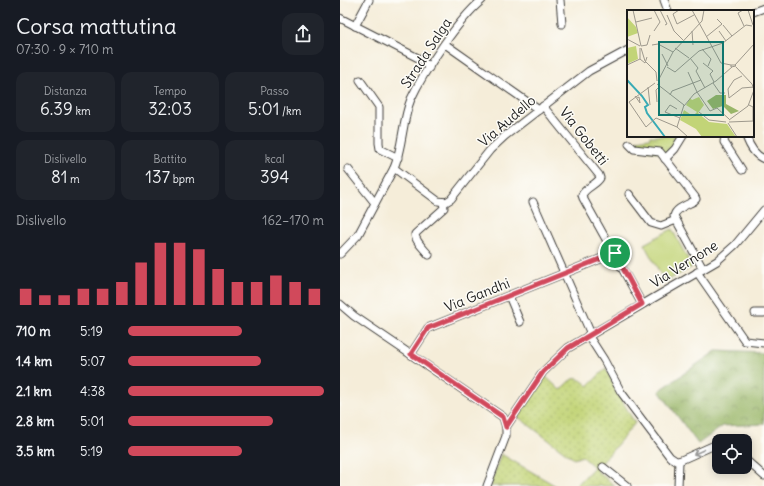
<!DOCTYPE html>
<html lang="it">
<head>
<meta charset="utf-8">
<style>
	body { margin:0; font-family:Delius,sans-serif; background:#20242c; color:#f1f3f6; height:100vh; display:flex; flex-direction:column; font-size:15px; white-space:nowrap }
	* { box-sizing:border-box; margin:0 }
	p { font-size:13px; color:#9ea1a6 }
	.icon { flex:none; width:22px; height:22px; fill:none; stroke:currentColor; stroke-width:2; stroke-linecap:round; stroke-linejoin:round }
	.map { position:relative; flex:1; overflow:hidden }
	.panel { display:flex; flex-direction:column; background:#171b24; width:340px }
	.panel>* { flex:none }
	.tools { position:absolute; left:372px; top:434px; display:grid; gap:8px }
	.tools a { display:grid; place-items:center; width:40px; height:40px; border-radius:8px; background:#171b24; box-shadow:0 2px 10px #0003; font-size:20px }
	.pin { position:absolute; display:grid; place-items:center; width:34px; height:34px; color:#fff; margin:-17px; border:2px solid #fff; border-radius:50%; box-shadow:0 1px 4px #0007 }
	.round { display:grid; place-items:center; flex:none; width:42px; height:42px; border-radius:12px; background:#20242c }
	.headline { display:flex; align-items:center; justify-content:space-between; height:68px; padding:0 16px }
	h1 { font-size:22px; font-weight:600; line-height:30px }
	.stats { display:grid; grid-template-columns:repeat(3,1fr); gap:6px; height:68px; padding:4px 16px }
	.stats div { display:grid; align-content:center; border-radius:10px; background:#20242c; text-align:center }
	.stats b { font-size:17px; font-weight:600 }
	.stats small { font-size:11px; font-weight:400 }
	.stats p { font-size:11px }
	.chart { height:112px; padding:8px 16px }
	.chart p { display:flex; justify-content:space-between }
	.chart svg { width:100%; height:72px; margin-top:4px; stroke:#d1495b; stroke-width:6 }
	ul { padding:0 16px; list-style:none; font-size:13px }
	li { display:grid; grid-template-columns:64px 48px 1fr; align-items:center; height:30px }
	li i { height:10px; border-radius:5px; background:#d1495b }
	main { display:flex; flex:1; min-height:0 }
	.map>svg:first-child { display:block }
	.grass { fill:url(#grass-dots); stroke:#6f784a }
	.forest { fill:url(#forest-crowns); stroke:#5a6942 }
	.park { fill:url(#park-crowns); stroke:#6f784a }
	.garden { fill:#c2d477; stroke:#6f784a }
	.lines { fill:none; stroke-linecap:round; stroke-linejoin:round }
	.minor-casing { stroke:#3d3b38; stroke-width:9 }
	.minor { stroke:#fff; stroke-width:7 }
	.oneway { stroke:#999 }
	.route-casing { stroke:#fff; stroke-width:8 }
	.route { stroke:#d1495b; stroke-width:5 }
	.labels { text-anchor:middle; stroke-width:3; stroke-linejoin:round; paint-order:stroke }
	.street-label { font-size:14px; fill:#1c1c1c; stroke:#fdfcf7 }
	.inset-river { fill:none; stroke:#39abb5; stroke-width:2 }
	.inset-road { fill:none; stroke:#9e998d; stroke-width:1 }
	.view { fill:#0f766e; fill-opacity:0.15; stroke:#0f766e; stroke-width:2 }
	.inset-edge { fill:none; stroke:#1c1c1c; stroke-width:2 }
</style>
</head>
<body>
<main>
<section class="panel">
<div class="headline"><div><h1>Corsa mattutina</h1><p>07:30 · 9 × 710 m</p></div><a class="round"><svg class="icon" aria-label="share" viewBox="0 0 24 24"><path d="M12 15V3M7 8l5-5 5 5M5 13v7h14v-7"/></svg></a></div>
<div class="stats">
<div><p>Distanza</p><b>6.39<small> km</small></b></div>
<div><p>Tempo</p><b>32:03</b></div>
<div><p>Passo</p><b>5:01<small> /km</small></b></div>
</div>
<div class="stats">
<div><p>Dislivello</p><b>81<small> m</small></b></div>
<div><p>Battito</p><b>137<small> bpm</small></b></div>
<div><p>kcal</p><b>394</b></div>
</div>
<div class="chart"><p><span>Dislivello</span>162–170 m</p>
<svg viewBox="0 0 160 44" preserveAspectRatio="none"><path d="M5 44V34M15 44V38M25 44V38M35 44V34M45 44V34M55 44V30M65 44V18M75 44V6M85 44V6M95 44V10M105 44V22M115 44V30M125 44V30M135 44V26M145 44V30M155 44V34"/></svg>
</div>
<ul>
<li><b>710 m</b>5:19<i style="width:58%"></i></li>
<li><b>1.4 km</b>5:07<i style="width:68%"></i></li>
<li><b>2.1 km</b>4:38<i style="width:100%"></i></li>
<li><b>2.8 km</b>5:01<i style="width:74%"></i></li>
<li><b>3.5 km</b>5:19<i style="width:58%"></i></li>
</ul>
</section>
<div class="map">
<svg width="424" height="486" viewBox="0 0 424 486">
	<defs>
		<pattern id="grass-dots" width="8" height="8" patternUnits="userSpaceOnUse"><rect width="8" height="8" fill="#c2d477"/><path d="M2 2h.1M6 6h.1" fill="none" stroke="#a6b566" stroke-width="1.8" stroke-linecap="round"/></pattern>
		<pattern id="forest-crowns" width="20" height="18" patternUnits="userSpaceOnUse"><rect width="20" height="18" fill="#99b668"/><path d="M2 6a3 3 0 1 1 6 0M12 15a3 3 0 1 1 6 0" fill="none" stroke="#7c9355"/></pattern>
		<pattern id="park-crowns" width="20" height="18" patternUnits="userSpaceOnUse"><rect width="20" height="18" fill="#c2d477"/><path d="M2 6a3 3 0 1 1 6 0M12 15a3 3 0 1 1 6 0" fill="none" stroke="#a6b566"/></pattern>
	</defs>
	<rect width="100%" height="100%" fill="#fdfcf7"/>
	<filter id="ink" filterUnits="userSpaceOnUse"><feTurbulence type="fractalNoise" baseFrequency=".025" numOctaves="2"/><feDisplacementMap in="SourceGraphic" scale="8" xChannelSelector="R" yChannelSelector="G"/><feConvolveMatrix kernelMatrix="1 2 1 2 8 2 1 2 1" color-interpolation-filters="sRGB"/></filter>
	<filter id="wash" filterUnits="userSpaceOnUse"><feTurbulence type="fractalNoise" baseFrequency=".012" numOctaves="4" result="noise"/><feDisplacementMap in="SourceGraphic" scale="16" xChannelSelector="R" yChannelSelector="G"/><feGaussianBlur stdDeviation="0.9" result="paint"/><feColorMatrix in="noise" values="0 0 0 0 0 0 0 0 0 0 0 0 0 0 0 0 0 1.4 0 .05"/><feComposite in="paint" operator="in"/></filter>
	<g filter="url(#wash)">
		<rect width="100%" height="100%" fill="#f5edd9"/>
		<!-- grass -->
		<g class="grass">
			<path d="M266,368l11,24 18,31 -39,47 19,16h-39l18,-19 -12,-11 -8,3 -56,-42v-3l27,-38 15,14c11,-11 15,-17 28,-4z"/>
			<polygon points="161,454 216,486 150,486"/>
		</g>
		<!-- forest -->
		<polygon class="forest" points="376,351 424,353 424,424 383,426 358,444 319,391"/>
		<!-- park -->
		<polygon class="park" points="310,136 339,136 332,148 325,154 299,148 297,140 310,138"/>
		<!-- garden -->
		<polygon class="garden" points="332,229 352,267 325,282 304,244"/>
	</g>
	<g filter="url(#ink)">
		<g class="lines">
			<!-- minor casing -->
			<g class="minor-casing">
				<g id="minor">
					<polyline points="220,0 222,24"/>
					<polyline points="324,0 328,11"/>
					<polyline points="413,12 424,8"/>
					<polyline points="0,18 82,60 89,68"/>
					<polyline points="15,26 29,0"/>
					<polyline points="105,44 199,110"/>
					<polyline points="20,80 39,107 39,143 40,149 58,158"/>
					<path d="M203,106l56,69 1,3c-4,7 -14,9 -18,17l1,3 59,106"/>
					<polyline points="385,136 384,142 402,170"/>
					<path d="M406,136c3,9 8,19 18,23"/>
					<path d="M289,144l5,5 26,3 35,45 1,2 -2,2c-7,4 -18,7 -20,15l29,53"/>
					<polyline points="325,159 335,149 343,136"/>
					<polyline points="54,168 98,201 106,202 111,199 150,150 165,136 249,71 288,50"/>
					<polyline points="8,169 35,203"/>
					<polyline points="289,194 311,223 321,226 336,220"/>
					<polyline points="193,202 251,334"/>
					<path d="M0,254l18,-19 36,-67c9,-22 8,-47 17,-69 13,-28 47,-79 71,-99"/>
					<path d="M89,255c-5,-6 -14,-14 -14,-21l29,-26 -1,-6"/>
					<polyline points="357,272 405,341 424,343"/>
					<polyline points="169,296 180,322"/>
					<polyline points="0,304 14,316 163,417 166,427 166,436 147,486"/>
					<polyline points="415,313 424,313"/>
					<polyline points="248,335 264,360 281,392 330,457 336,461 339,461"/>
					<polyline points="71,354 88,328 275,253"/>
					<polyline points="166,427 203,372 228,348 377,261 395,245 424,210"/>
					<polyline points="405,459 424,476"/>
					<polyline points="339,461 379,443"/>
					<polyline points="263,467 287,486"/>
					<polyline points="338,486 339,461"/>
				</g>
			</g>
			<!-- minor -->
			<use href="#minor" class="minor"/>
		</g>
		<!-- one-way arrows -->
		<defs><path id="oneway-shaft" d="M-6 0H5M1.5-3L5.5 0L1.5 3" fill="none" stroke-width="1.6" stroke-linecap="round" stroke-linejoin="round"/></defs>
		<use class="oneway" href="#oneway-shaft" transform="translate(359 452) rotate(156)"/>
	</g>
	<g class="lines" filter="url(#ink)">
		<!-- route casing -->
		<g class="route-casing">
			<polygon id="route" points="275,253 302,304 228,348 203,372 166,427 163,417 160,415 71,354 88,328"/>
		</g>
		<!-- route -->
		<use href="#route" class="route"/>
	</g>
	<g class="labels">
		<!-- street labels -->
		<g class="street-label">
			<text transform="translate(86 53) rotate(-57)" y="5">Strada Salga</text>
			<text transform="translate(167 121) rotate(-41)" y="5">Via Audello</text>
			<text transform="translate(244 136) rotate(52)" y="5">Via Gobetti</text>
			<text transform="translate(344 264) rotate(-32)" y="5">Via Vernone</text>
			<text transform="translate(137 295) rotate(-22)" y="5">Via Gandhi</text>
		</g>
	</g>
	<!-- overview -->
	<g transform="translate(287 10)">
		<rect width="127" height="127" fill="#f5edd9"/>
		<path d="M0,7l9,10 2,6 -11,4zM72,87l5,8 -6,8 11,9 18,2 9,13h-34l-6,-8 -16,-9 4,-10 9,6 4,-4 -11,-7 4,-7 2,2z" fill="#c2d477"/>
		<path d="M89,85h10v9l13,7 -8,3 -8,-8 -10,3 -6,-8z" fill="#99b668"/>
		<path d="M9,36l2,13 -11,5v-16z" fill="#c2d477"/>
		<path class="inset-river" d="M0,70l15,16 6,9 -3,2 2,6 18,24"/>
		<path class="inset-road" d="M6,0l8,36M33,0l7,14 -2,1M52,0l-6,4 4,10 17,-9M65,0l29,53 10,2M116,0l-5,3 6,13M121,0l5,15M40,5l7,16 9,9M9,12l16,-4M96,15l9,11M27,21l6,-9 -6,-12M65,21l1,14M92,21l7,10M79,27l16,-13 -5,-5M0,29l13,7M25,35l6,-1 15,8M14,36l6,-1 3,-10M13,38v11l5,4 2,-6M14,38l4,13 11,11 1,9M48,38l14,10M75,39l9,10 -3,7M35,44l6,12M63,48l8,10 -2,3 9,17M76,53l10,8 -3,3 4,8M0,55l13,-6M104,55h4l1,1 -5,1zM108,55l19,-21M40,57l8,5 24,-21 24,-8 23,-18 6,1M61,62l9,20M115,66l-8,4 -6,9 1,9 13,-10 12,-1M31,71l15,-29 29,-31 2,-11M28,73l-26,19 17,25 10,-9 21,9M86,73l7,10h5M30,74l27,21 -7,22M21,77l2,18M70,82l13,19M43,85l2,-4 29,-11M8,86l5,7 -1,-6 -2,1M30,92l-1,-12 3,-3M122,95l4,2v14M57,96l10,-12 22,-13 16,-14M50,99l-7,-4 -5,7 15,6M83,101l7,-3 12,11M72,102l10,8 17,2M102,110l19,-14 6,-16 -2,-6 -16,-17M102,112l25,-1M101,113l9,14M50,117l11,10"/>
		<path class="view" d="M32,32h64v73h-64z"/>
		<rect width="127" height="127" class="inset-edge"/>
	</g>
</svg>
<div class="tools">
<a><svg class="icon" aria-label="locate" viewBox="0 0 24 24"><circle cx="12" cy="12" r="6"/><path d="M12 2v4M12 18v4M2 12h4M18 12h4"/></svg></a>
</div>
<div class="pin" style="left:275px;top:253px;background:#1e9e55"><svg class="icon" aria-label="arrive" viewBox="0 0 24 24"><path d="M6 21V4h12l-3 4 3 4H6"/></svg></div>
</div>
</main>
</body>
</html>
